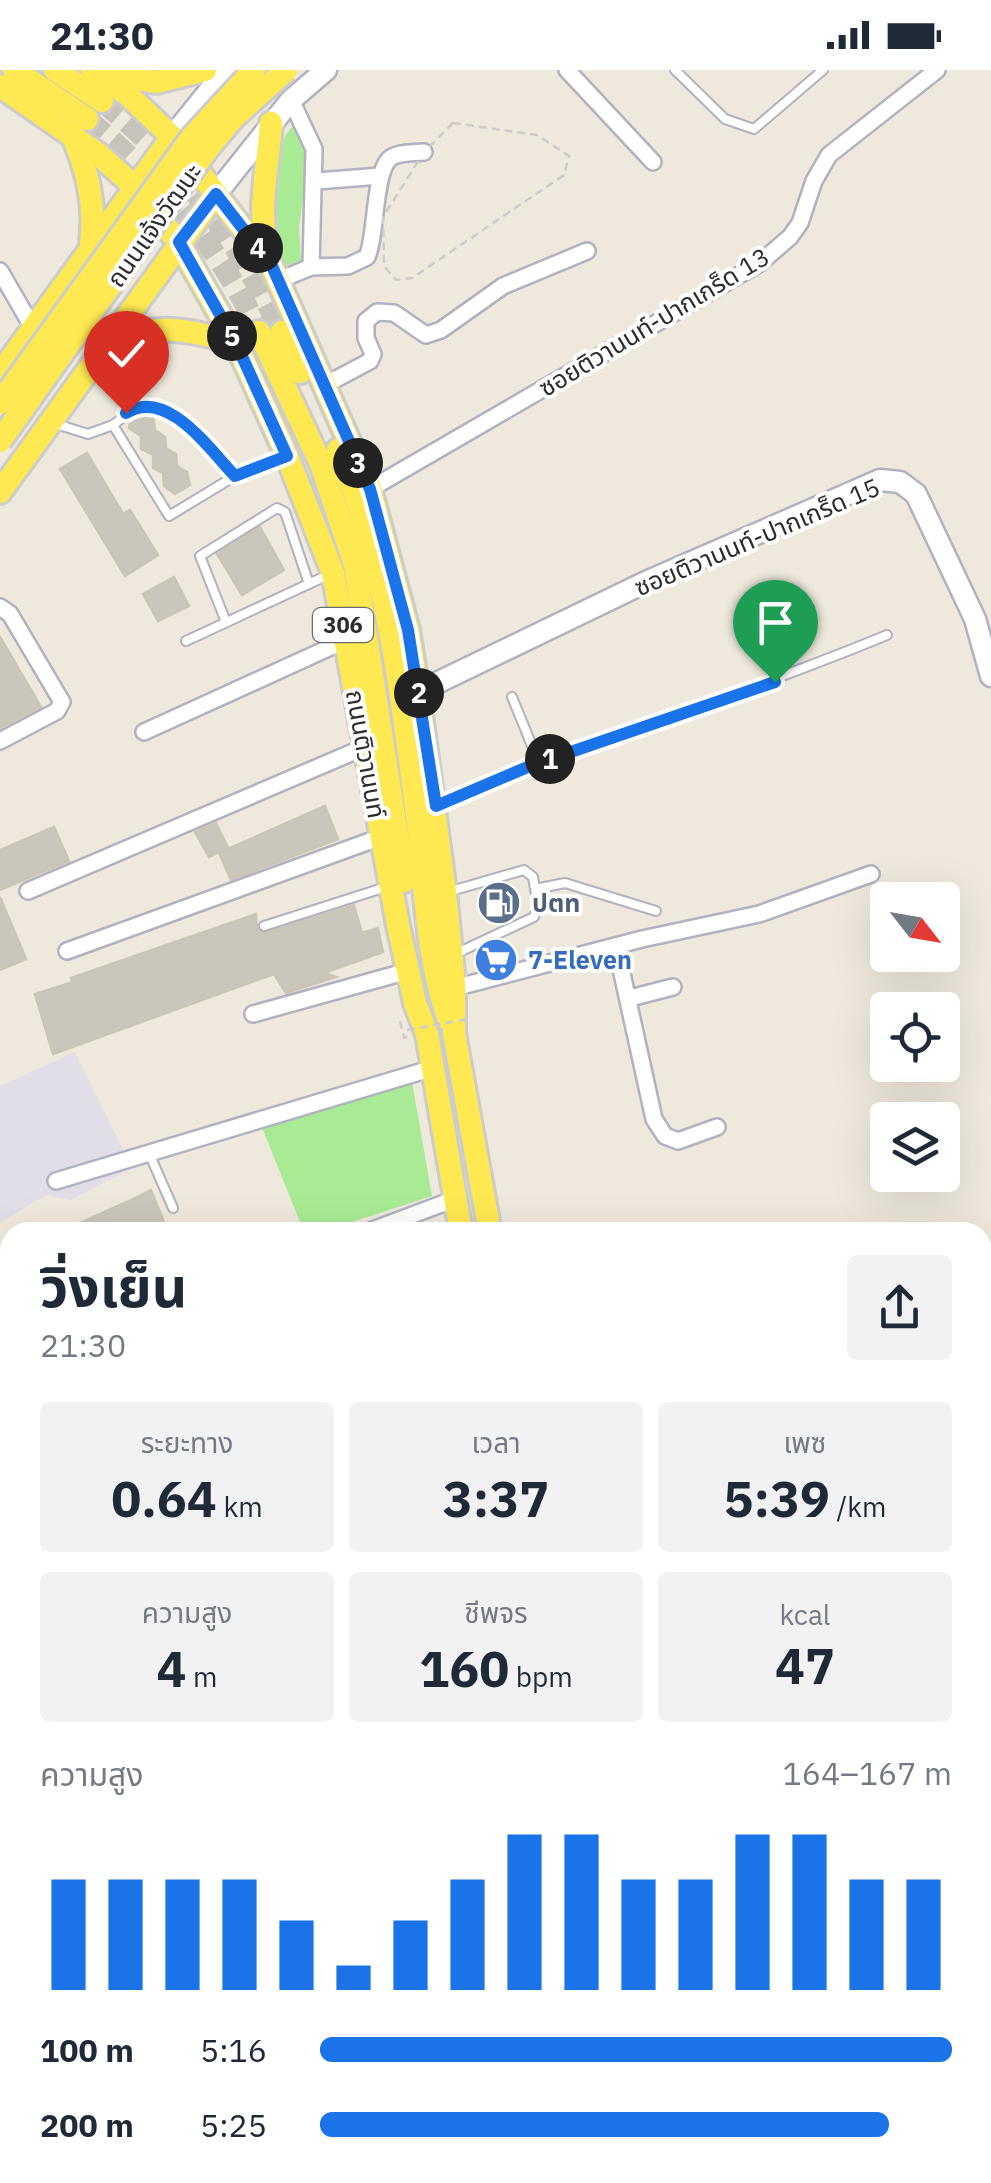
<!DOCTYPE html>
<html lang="th">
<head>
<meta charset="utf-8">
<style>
	body { margin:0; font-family:"IBM Plex Sans","Noto Sans Thai",sans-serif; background:#f2f2f3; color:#1f2937; height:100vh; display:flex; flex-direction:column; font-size:38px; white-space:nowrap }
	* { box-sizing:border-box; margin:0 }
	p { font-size:32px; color:#747a83 }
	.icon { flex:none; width:55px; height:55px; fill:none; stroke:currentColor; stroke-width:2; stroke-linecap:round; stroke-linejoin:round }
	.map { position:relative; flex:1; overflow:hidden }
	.details { position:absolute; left:0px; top:1152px; width:992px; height:962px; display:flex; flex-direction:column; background:#fff; border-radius:30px 30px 0 0; box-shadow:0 10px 40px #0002 }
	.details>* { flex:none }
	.needle { width:65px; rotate:121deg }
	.tools { position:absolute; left:870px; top:812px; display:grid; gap:20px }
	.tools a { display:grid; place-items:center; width:90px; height:90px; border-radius:10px; background:#fff; box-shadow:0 10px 40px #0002; font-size:50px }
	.pin { position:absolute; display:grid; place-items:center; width:85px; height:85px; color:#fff; margin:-102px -42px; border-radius:50% 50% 50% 0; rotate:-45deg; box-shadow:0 0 10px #0007 }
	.pin .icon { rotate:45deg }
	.km { position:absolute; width:50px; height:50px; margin:-25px; border-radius:50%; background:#222; color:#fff; font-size:28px; line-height:50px; text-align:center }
	.round { display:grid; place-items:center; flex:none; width:105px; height:105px; border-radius:10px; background:#f2f2f3 }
	.overview { display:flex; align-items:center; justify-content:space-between; height:170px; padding:0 40px }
	h1 { font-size:55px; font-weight:700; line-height:75px }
	.metrics { display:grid; grid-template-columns:repeat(3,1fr); gap:15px; height:170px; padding:10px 40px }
	.metrics div { display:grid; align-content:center; border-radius:10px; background:#f2f2f3; text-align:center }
	.metrics b { font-size:50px; font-weight:700 }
	.metrics small { font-size:28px; font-weight:400 }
	.metrics p { font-size:28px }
	.chart { height:280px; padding:20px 40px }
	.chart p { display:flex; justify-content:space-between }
	.chart svg { width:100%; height:180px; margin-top:10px; stroke:#1a73e8; stroke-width:6 }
	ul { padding:0 40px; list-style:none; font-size:32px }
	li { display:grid; grid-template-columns:160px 120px 1fr; align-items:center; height:75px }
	li i { height:25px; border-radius:12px; background:#1a73e8 }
	.status { display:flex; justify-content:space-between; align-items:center; height:70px; padding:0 50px; background:#fff; direction:ltr }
	.status svg { height:28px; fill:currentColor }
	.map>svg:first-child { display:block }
	.industrial { fill:#e1dee7 }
	.green { fill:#a8eb94 }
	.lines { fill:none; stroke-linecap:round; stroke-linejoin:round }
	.canal { stroke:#66c3fb; stroke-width:18 }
	.building { fill:#cac6bc; stroke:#cbc5b6; stroke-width:2.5 }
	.primary-tunnel { stroke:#c8c3ba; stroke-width:22; stroke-dasharray:22 11; stroke-linecap:butt }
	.lane-casing { stroke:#b1b2c1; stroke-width:12 }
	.street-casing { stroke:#b1b2c1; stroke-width:20 }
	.secondary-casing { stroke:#b1b2c1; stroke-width:25 }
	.primary-casing { stroke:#ccc; stroke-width:28 }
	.path { stroke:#ccc; stroke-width:2.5; stroke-dasharray:8 5; stroke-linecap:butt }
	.lane { stroke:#fff; stroke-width:8 }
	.street { stroke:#fff; stroke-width:15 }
	.secondary { stroke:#fff; stroke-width:20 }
	.primary { stroke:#ffe952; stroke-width:22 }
	.primary-bridge-casing { stroke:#ccc; stroke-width:28; stroke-linecap:butt }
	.path-bridge { stroke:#ccc; stroke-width:2.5; stroke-dasharray:8 5; stroke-linecap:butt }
	.primary-bridge { stroke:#ffe952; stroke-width:22 }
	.route-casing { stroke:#fff; stroke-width:20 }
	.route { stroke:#1a73e8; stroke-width:12 }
	.labels { text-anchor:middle; stroke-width:8; stroke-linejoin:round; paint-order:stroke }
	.shield { fill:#fff; stroke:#6b6b6b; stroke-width:2.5 }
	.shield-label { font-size:22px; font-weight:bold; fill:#2c2c2c }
	.street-label { font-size:25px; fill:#2c2c2c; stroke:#fff }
	.service-label { font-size:25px; font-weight:bold; fill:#4e5e75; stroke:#fff; text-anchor:start }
	.shop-label { font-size:25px; font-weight:bold; fill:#366cbe; stroke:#fff; text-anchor:start }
</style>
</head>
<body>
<div class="status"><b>21:30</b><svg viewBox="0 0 49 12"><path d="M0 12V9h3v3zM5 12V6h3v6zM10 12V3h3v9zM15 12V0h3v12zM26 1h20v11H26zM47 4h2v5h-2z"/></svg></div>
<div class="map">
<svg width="991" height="2113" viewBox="0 0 991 2113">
	<rect width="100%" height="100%" fill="#efe9dd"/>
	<!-- industrial -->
	<polygon class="industrial" points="75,982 132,1098 71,1130 46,1125 0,1153 0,1016"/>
	<!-- green -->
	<g class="green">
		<path d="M297,52l12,39 -10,65 2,35 -27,8c-7,-45 -14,-113 23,-147z"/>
		<polygon points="411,1006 432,1126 321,1162 304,1162 261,1055"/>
	</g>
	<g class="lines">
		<!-- canal -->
		<g class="canal">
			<polyline points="0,1823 10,1830"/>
			<polyline points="346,2105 353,2113"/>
		</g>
	</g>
	<!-- building -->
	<g class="building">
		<polygon points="142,343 153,346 155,360 165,367 166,378 176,384 177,396 187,402 190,415 175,424 164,416 163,403 153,398 153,385 141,379 141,366 129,358 130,352"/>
		<polygon points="87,383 123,444 130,440 158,485 125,506 60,399"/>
		<polygon points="260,457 284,500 242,525 217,484"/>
		<polygon points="174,507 189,536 158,551 143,524"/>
		<polygon points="0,567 41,637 0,658"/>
		<polygon points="325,736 338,769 231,810 219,783"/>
		<polygon points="216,753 228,778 209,787 195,762"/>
		<polygon points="54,757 69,791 0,820 0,780"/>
		<polygon points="0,827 26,889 0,900"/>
		<polygon points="354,835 362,863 378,858 383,882 324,903 336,907 286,923 274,904 53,984 35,924 73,912 71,908 256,844 257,859 265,863"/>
		<polygon points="151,1120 168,1162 60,1162 127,1132"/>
	</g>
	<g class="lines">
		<!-- primary-tunnel -->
		<g class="primary-tunnel">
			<path d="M102,31c86,70 131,133 180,231"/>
			<path d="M87,49c75,64 131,123 172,213"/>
		</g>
		<!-- lane casing -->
		<g class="lane-casing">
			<g id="lane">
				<polyline points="675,0 725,49 754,59 823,0"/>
				<polyline points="53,353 88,364 113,355 169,446 235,406 283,387"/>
				<path d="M113,355l26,-20c38,-3 72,46 96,71"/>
				<polyline points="226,552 200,486 277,438 285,442 309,514"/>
				<polyline points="186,571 328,505"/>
				<polyline points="512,627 539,693"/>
				<path d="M436,736c148,-63 302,-109 451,-171"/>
				<polyline points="535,819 565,813 656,841"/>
				<polyline points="451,821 524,800 533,807 538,836 534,847 455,884"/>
				<polyline points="264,856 386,817"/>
				<polyline points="149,1083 173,1138"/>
			</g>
		</g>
		<!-- street casing -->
		<g class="street-casing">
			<g id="street">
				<polyline points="567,0 653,92"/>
				<polyline points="316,111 381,106"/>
				<path d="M311,197l37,-1 19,-9c10,-21 6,-89 25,-100 8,-5 23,-4 32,-5"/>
				<polyline points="0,201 33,258"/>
				<polyline points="277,211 311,197 314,79 291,30"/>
				<polyline points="323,316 370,291 373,284 366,268 366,251 377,242 394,243 426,265 441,260 503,216 587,181"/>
				<polyline points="370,419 760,193 790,167 800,153 814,111 829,85 937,0"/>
				<polyline points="0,537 10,544 62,632 57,641 0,671"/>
				<polyline points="144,662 346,570"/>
				<polyline points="28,821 365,677"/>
				<polyline points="616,876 654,1049 665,1066 678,1071 717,1057"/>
				<polyline points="67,881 381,767"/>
				<polyline points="454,918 642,869 759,844 871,804"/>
				<polyline points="630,928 673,917"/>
				<polyline points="253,944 408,901"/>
				<polyline points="56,1111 433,998"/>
				<polyline points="367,1162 455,1129"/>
				<polyline points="982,1318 991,1316"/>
				<polyline points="0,1387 10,1383"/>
				<polyline points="0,1527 10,1552"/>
				<polyline points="0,1676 10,1671"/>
				<polyline points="0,1891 10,1886"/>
				<polyline points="0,2021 10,2035"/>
				<polyline points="982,2077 991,2075"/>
				<polyline points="110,2105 116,2113"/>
				<polyline points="77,2113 90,2105"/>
				<polyline points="800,2113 843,2105"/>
			</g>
		</g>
		<!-- secondary casing -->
		<g class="secondary-casing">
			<g id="secondary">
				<polyline points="172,67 226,0"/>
				<polyline points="216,124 291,30 326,0"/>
				<polyline points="418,622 646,512 880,410 900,412 916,424 975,549 991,606"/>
			</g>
		</g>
		<!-- primary casing -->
		<g class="primary-casing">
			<g id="primary">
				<polyline points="14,0 87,49"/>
				<polyline points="55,0 102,31"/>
				<polyline points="92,0 128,25 172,67 272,197 370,419 408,560 418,622 445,822 454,913 454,963 490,1162"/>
				<polyline points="106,4 156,12 205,0"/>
				<polyline points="0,16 97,83 134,116 179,173 236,273 287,386 333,503 398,855 415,933 427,964 461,1162"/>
				<path d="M72,64c15,36 24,69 19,109"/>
				<path d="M269,188c-13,-47 -1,-88 2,-135"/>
				<polyline points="259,262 321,394 355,495 404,811"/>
				<polyline points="282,262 300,302"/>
				<path d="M109,273c45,-21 80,-14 127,0"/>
				<polyline points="0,304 172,67"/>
				<path d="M338,380c50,119 65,254 81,382 7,63 8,128 30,188"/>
				<polyline points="0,422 216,124"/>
				<polyline points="615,2105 617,2113"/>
				<polyline points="643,2105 644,2113"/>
			</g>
		</g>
		<!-- path -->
		<g class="path">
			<polygon points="453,53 537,65 569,86 564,105 412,208 396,210 384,196 383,147 424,82"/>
			<polyline points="400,951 404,968 408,966"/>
		</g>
		<!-- lane -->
		<use href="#lane" class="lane"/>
		<!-- street -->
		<use href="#street" class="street"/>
		<!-- secondary -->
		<use href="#secondary" class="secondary"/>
		<!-- primary -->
		<use href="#primary" class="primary"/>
		<!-- primary-bridge casing -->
		<g class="primary-bridge-casing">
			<g id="primary-bridge">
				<polyline points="0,333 193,66 254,0"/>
				<polyline points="0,371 208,78 233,48 286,0"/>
			</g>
		</g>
		<!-- path-bridge -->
		<polyline class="path-bridge" points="407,960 468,949"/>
		<!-- primary-bridge -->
		<use href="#primary-bridge" class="primary-bridge"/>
	</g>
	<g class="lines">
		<!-- route casing -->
		<g class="route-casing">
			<path id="route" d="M126,343c41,-26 83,36 109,63l52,-20 -51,-113 -57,-101 37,-48 56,72 98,223 38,141 28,176 94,-40 245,-84"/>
		</g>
		<!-- route -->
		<use href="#route" class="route"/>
	</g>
	<!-- icons -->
	<defs>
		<g id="fuel-disc" transform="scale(2.25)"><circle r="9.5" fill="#5c6f8a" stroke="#fff"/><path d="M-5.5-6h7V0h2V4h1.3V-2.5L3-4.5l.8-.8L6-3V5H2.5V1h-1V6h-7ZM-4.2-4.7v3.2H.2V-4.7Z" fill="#fff"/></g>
		<g id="supermarket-disc" transform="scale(2.25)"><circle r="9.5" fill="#3f7fe0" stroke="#fff"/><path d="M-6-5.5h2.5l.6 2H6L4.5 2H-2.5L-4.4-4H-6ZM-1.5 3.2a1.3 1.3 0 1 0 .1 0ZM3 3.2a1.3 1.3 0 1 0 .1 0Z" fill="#fff"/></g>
	</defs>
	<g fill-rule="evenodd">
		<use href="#fuel-disc" x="499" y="833"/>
		<use href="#supermarket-disc" x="496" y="890"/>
	</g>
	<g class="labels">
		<!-- shield labels -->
		<rect class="shield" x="313" y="538" width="60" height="34" rx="8"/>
		<g class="shield-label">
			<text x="343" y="563">306</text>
		</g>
		<!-- street labels -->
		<g class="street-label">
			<text transform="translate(154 155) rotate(-55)" y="9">ถนนแจ้งวัฒนะ</text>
			<text transform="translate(654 252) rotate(-31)" y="9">ซอยติวานนท์-ปากเกร็ด 13</text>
			<text transform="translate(757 467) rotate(-23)" y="9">ซอยติวานนท์-ปากเกร็ด 15</text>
			<text transform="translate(366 684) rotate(80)" y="9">ถนนติวานนท์</text>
		</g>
		<!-- service labels -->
		<g class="service-label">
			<text x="532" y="842">ปตท</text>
		</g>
		<!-- shop labels -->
		<g class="shop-label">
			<text x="528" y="899">7-Eleven</text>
		</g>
	</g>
</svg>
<div class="tools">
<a><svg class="needle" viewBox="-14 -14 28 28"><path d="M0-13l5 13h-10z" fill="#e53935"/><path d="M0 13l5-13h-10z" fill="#747a83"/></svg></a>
<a><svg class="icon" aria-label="locate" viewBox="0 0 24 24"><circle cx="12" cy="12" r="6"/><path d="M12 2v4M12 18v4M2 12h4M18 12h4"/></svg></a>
<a><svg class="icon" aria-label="layers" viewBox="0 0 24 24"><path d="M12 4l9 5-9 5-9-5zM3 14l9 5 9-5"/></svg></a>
</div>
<div class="pin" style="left:775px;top:612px;background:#1e9e55"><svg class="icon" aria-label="arrive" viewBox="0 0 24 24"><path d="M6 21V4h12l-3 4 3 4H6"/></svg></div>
<div class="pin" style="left:126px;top:343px;background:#d93025"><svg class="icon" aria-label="check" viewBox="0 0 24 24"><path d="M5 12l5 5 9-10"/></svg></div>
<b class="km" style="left:550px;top:689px">1</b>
<b class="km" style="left:419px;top:623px">2</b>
<b class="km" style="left:358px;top:393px">3</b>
<b class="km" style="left:258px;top:178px">4</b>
<b class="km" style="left:232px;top:266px">5</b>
<section class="details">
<div class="overview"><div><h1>วิ่งเย็น</h1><p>21:30</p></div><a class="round"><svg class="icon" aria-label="share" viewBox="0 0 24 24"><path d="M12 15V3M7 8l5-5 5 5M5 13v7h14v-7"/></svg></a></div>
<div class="metrics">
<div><p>ระยะทาง</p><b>0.64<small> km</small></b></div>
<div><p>เวลา</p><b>3:37</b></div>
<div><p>เพซ</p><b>5:39<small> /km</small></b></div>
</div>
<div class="metrics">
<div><p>ความสูง</p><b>4<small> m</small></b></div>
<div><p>ชีพจร</p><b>160<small> bpm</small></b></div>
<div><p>kcal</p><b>47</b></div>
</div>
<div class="chart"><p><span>ความสูง</span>164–167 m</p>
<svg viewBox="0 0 160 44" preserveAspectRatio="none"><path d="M5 44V17M15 44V17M25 44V17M35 44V17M45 44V27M55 44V38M65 44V27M75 44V17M85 44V6M95 44V6M105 44V17M115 44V17M125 44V6M135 44V6M145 44V17M155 44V17"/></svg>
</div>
<ul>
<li><b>100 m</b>5:16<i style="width:100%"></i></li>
<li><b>200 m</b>5:25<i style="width:90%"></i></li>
</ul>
</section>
</div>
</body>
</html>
